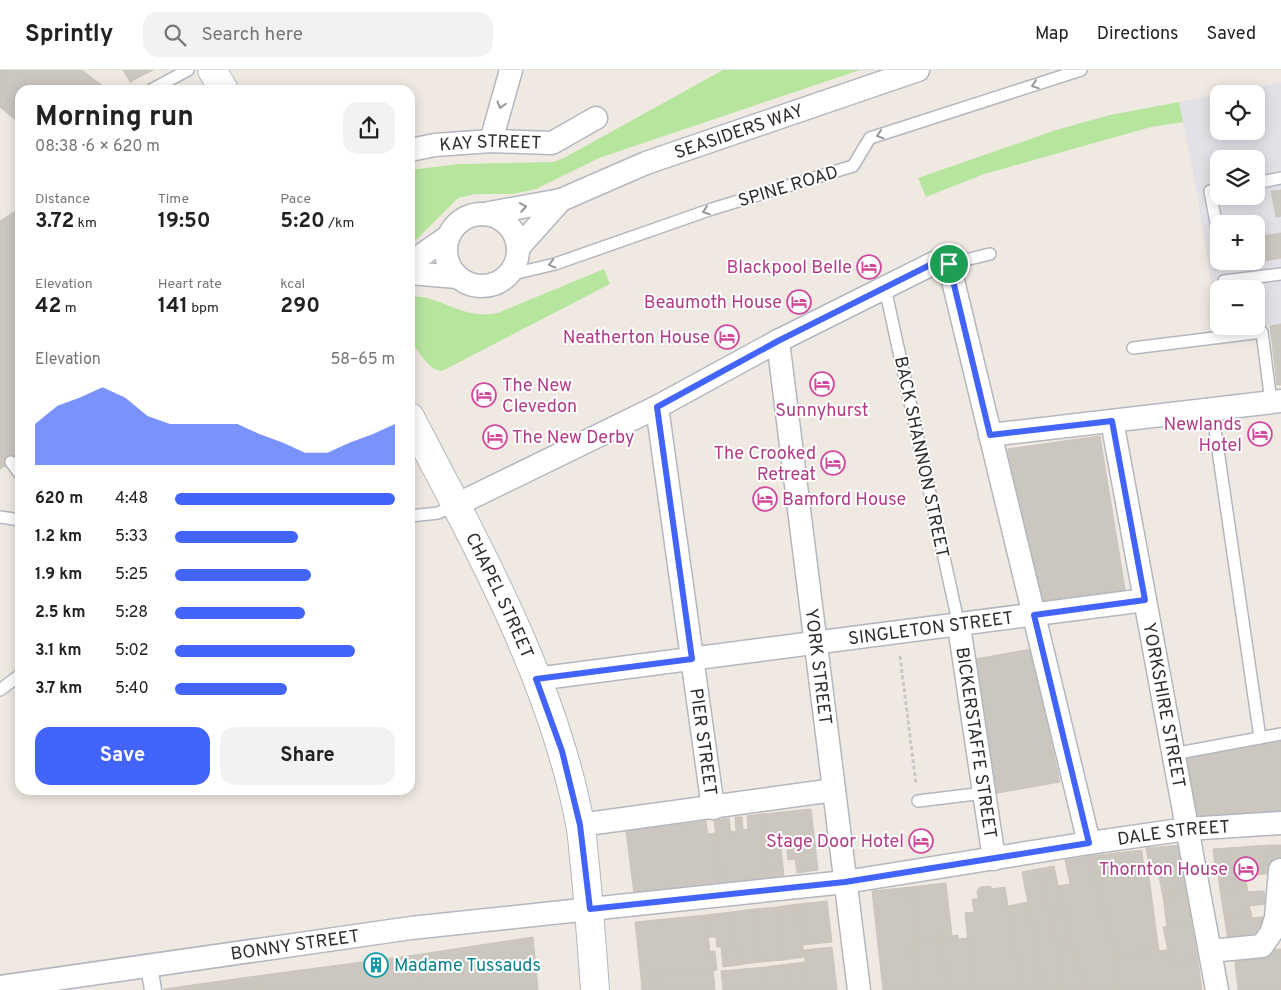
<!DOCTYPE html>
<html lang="en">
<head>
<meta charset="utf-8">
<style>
	body { margin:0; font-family:Overpass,sans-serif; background:#f2f2f2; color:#222; height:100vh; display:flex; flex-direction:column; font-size:19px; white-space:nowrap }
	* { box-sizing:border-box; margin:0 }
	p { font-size:16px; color:#767676 }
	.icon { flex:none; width:28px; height:28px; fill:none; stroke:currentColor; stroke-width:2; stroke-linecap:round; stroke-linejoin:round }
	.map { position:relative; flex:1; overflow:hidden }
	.panel { position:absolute; left:15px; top:15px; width:400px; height:710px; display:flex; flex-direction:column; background:#fff; border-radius:15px; box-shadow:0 2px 12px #0003 }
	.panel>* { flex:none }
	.buttons { position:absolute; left:1210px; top:15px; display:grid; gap:10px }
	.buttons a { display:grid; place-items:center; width:55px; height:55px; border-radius:10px; background:#fff; box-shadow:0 2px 12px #0003; font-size:25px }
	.pin { position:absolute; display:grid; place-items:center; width:42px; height:42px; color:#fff; margin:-21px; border:2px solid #fff; border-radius:50%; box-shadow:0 1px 5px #0007 }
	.round { display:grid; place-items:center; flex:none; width:52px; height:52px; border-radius:15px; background:#f2f2f2 }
	.head { display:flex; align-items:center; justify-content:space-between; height:85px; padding:0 20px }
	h1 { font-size:28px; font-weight:700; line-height:38px }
	.stats { display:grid; grid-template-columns:repeat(3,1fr); gap:8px; height:85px; padding:5px 20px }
	.stats div { display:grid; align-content:center }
	.stats b { font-size:21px; font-weight:700 }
	.stats small { font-size:14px; font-weight:400 }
	.stats p { font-size:14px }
	.chart { height:140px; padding:10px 20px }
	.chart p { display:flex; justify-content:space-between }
	.chart svg { width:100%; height:90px; margin-top:5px; fill:#4264fb; opacity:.7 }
	.action { display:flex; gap:10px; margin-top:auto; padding:10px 20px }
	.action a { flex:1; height:58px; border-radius:15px; background:#4264fb; color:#fff; font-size:20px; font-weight:700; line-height:58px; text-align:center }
	.action a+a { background:#f2f2f2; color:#222 }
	ul { padding:0 20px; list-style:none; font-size:16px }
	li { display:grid; grid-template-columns:80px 60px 1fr; align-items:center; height:38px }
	li i { height:12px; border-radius:6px; background:#4264fb }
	header { display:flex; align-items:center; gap:30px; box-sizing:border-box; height:70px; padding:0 25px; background:#fff; border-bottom:1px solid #e0e0e0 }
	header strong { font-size:24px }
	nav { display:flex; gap:28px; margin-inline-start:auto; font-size:18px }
	.search { width:350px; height:45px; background:#f2f2f2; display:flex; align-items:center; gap:12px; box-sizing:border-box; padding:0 18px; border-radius:15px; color:#767676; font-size:19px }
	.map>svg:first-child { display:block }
	.industrial { fill:#e3e1e8; fill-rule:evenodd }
	.green { fill:#b6e59e }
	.building { fill:#cbc7bf; stroke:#cbc5ba }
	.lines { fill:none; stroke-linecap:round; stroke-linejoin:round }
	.service-casing { stroke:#b4b7c1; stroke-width:14 }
	.pedestrian-casing { stroke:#b4b7c1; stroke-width:19 }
	.minor-casing { stroke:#b4b7c1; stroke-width:25 }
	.tertiary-casing { stroke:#b4b7c1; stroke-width:30 }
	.path { stroke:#c9c9c9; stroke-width:3; stroke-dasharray:4 2.5; stroke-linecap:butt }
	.service { stroke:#fff; stroke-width:11 }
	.pedestrian { stroke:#fff; stroke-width:16 }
	.minor { stroke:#fff; stroke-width:22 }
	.tertiary { stroke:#fff; stroke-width:28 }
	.oneway { stroke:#969696 }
	.route-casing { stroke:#fff; stroke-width:10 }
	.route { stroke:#4264fb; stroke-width:6 }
	.labels { text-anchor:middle; stroke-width:4; stroke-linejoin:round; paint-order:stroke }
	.street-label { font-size:18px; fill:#2e2e2e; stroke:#fff }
	.hotel-label { font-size:18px; fill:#b23c85; stroke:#fff; text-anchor:end }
	.culture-label { font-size:18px; fill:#0d838f; stroke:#fff; text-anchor:start }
</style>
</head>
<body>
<header>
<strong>Sprintly</strong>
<div class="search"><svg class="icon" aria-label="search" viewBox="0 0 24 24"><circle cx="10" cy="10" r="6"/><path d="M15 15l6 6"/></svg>Search here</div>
<nav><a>Map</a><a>Directions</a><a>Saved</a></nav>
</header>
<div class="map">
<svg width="1281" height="920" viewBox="0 0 1281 920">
	<rect width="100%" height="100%" fill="#efe9e1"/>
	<!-- industrial -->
	<path class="industrial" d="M1281,12v242l-62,8 -24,-150 -16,-80 40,-8v37h37v-37h-36zM1219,89h37v37h-37zM1219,154h37v37h-37zM1219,219h37v37h-37z"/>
	<!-- green -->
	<g class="green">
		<polygon points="723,0 860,0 599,88 536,119 513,124 475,124 458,128 416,170 410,174 410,100 460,94 553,92 564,88"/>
		<polygon points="1179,32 1183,52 1151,57 984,104 926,127 918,108 1056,60 1110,45"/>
		<path d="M604,199l6,15 -164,85 -5,2 -7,-2 -6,-5 -18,-23v-44c19,-3 39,11 57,15 11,3 20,3 31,1z"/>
	</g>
	<!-- building -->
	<g class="building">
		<polygon points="0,0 82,0 108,20 20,20 20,54 0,37"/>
		<polygon points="123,0 153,0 130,12"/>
		<polygon points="1281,120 1281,146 1276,147 1271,121"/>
		<polygon points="20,138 20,387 0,399 0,151"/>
		<polygon points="1281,163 1281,188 1215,200 1211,175 1219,174 1219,191 1256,191 1256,167"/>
		<polygon points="1281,254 1281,315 1277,315 1270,256"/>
		<polygon points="1100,366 1126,525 1042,537 1007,379"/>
		<polygon points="1031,579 1060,712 992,724 970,590"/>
		<polygon points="1281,671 1281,743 1194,750 1183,689"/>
		<polygon points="811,739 818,800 797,803 795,789 788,790 786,770 764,773 762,744"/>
		<polygon points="762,744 769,808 721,814 714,750 729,748 731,762 736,761 735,747 742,747 743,760 748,759 747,746"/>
		<polygon points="706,751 708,764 715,763 721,814 634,824 626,761"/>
		<polygon points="1181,775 1183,792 1163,794 1164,800 1150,802 1146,778"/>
		<polygon points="1270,775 1281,775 1281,800 1275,800"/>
		<polygon points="1270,775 1275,803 1246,806 1247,817 1220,820 1217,797 1215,797 1213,779"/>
		<polygon points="781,777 784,806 769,808 765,779"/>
		<polygon points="1142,780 1144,801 1148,800 1159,881 1115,885 1090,786"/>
		<polygon points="1090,786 1115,885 1118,920 1082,920 1078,886 1074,887 1058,816 1070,814 1065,790"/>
		<polygon points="1183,792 1186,818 1172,820 1173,825 1163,827 1158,801 1164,800 1163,794"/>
		<polygon points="1054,796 1074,887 1078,886 1082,920 1062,920 1059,885 1038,799"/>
		<polygon points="1038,799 1059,885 1062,920 1041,920 1038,886 1022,802"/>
		<polygon points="946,813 952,865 916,869 911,817"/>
		<polygon points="990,816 993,819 1005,817 1021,920 973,920 965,843 974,842 972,829 978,829 977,821 980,817"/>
		<polygon points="911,817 917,879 912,879 916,920 883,920 872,821"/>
		<polygon points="1247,817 1248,822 1264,821 1266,834 1249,836 1251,842 1224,845 1220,820"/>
		<polygon points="1186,818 1192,855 1167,857 1163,827 1173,825 1172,820"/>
		<polygon points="827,831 832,872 803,875 798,834"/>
		<polygon points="1027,832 1038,886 1041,920 1021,920 1008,836"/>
		<polygon points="798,834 804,887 784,890 777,837"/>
		<polygon points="777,837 784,890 760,892 754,839"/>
		<polygon points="754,839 760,892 738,895 731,842"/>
		<polygon points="731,842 738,895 723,897 721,877 717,877 716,867 708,867 706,845"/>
		<polygon points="1251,842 1252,848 1270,846 1260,873 1229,877 1224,845"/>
		<polygon points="706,845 710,882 715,881 717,900 641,908 635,852"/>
		<polygon points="1192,855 1198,890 1170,891 1163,857"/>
		<polygon points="958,865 958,869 968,868 973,920 946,920 941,867"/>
		<polygon points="533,867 538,920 419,920 415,885"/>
		<polygon points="941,867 946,920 916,920 912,879 917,879 916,869"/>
		<polygon points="832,877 837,920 808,920 804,880"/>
		<polygon points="1281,879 1281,920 1238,920 1234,884"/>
		<polygon points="1167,880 1170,891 1198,890 1202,920 1118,920 1115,885"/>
		<polygon points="415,885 419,920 258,920 256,906"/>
		<polygon points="805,892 808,920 791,920 788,894"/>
		<polygon points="788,894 791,920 768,920 766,897"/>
		<polygon points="766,897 768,920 723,920 721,901"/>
		<polygon points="713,900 715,920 642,920 641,908"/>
		<polygon points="256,906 258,920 192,920 192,915"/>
		<polygon points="192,915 192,920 164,920 164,919"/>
	</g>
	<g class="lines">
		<!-- service casing -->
		<g class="service-casing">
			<g id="service">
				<polyline points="151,20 188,0"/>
				<polyline points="1256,113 1281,108"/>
				<polyline points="1217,158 1210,121 1219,120"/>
				<polyline points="949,194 990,184"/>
				<polyline points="509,205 555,194 712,139 853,96 870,68 1081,0"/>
				<polyline points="1224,211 1281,204"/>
				<polyline points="885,218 959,556"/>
				<polyline points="1133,278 1262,262 1271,332"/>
				<polyline points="1212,339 1260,668"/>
				<polyline points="11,392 20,404"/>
				<polyline points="410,446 438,443 456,435"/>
				<polyline points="0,447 20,450"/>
				<polyline points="0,620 20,605"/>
				<polyline points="1173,684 1281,664"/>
				<polyline points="918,731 984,723"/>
			</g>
		</g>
		<!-- pedestrian casing -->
		<g class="pedestrian-casing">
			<polyline id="pedestrian" points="149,896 153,920"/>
		</g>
		<!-- minor casing -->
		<g class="minor-casing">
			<g id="minor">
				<polyline points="491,71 511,0"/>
				<path id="s1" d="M410,80l25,-5 56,-4 61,2 44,-25"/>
				<path id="s2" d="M484,144l77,-14 85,-37 272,-93"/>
				<circle cx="482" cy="180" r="36"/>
				<polyline points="518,178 561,130"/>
				<polyline points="410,193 449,166"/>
				<polyline points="410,203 457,207"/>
				<path id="s3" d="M778,271l81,649"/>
				<path id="s4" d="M657,337l56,401"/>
				<path id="s5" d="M1112,351l105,569"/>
				<polyline points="990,365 1281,331"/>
				<polyline points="456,435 657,337 778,271 934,193 943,191 949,194 1089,773"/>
				<path id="s6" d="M959,556l35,233"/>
				<path id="s7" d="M536,609l609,-79"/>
				<polyline points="580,755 834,720"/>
				<polyline points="1210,881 1262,876 1271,863 1276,848 1280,800"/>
				<path id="s8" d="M0,917l411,-59 434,-46 244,-39 98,-14 94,-6"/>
			</g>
		</g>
		<!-- tertiary casing -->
		<g class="tertiary-casing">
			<g id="tertiary">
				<polyline points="212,0 224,20"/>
				<path id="s9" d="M410,347c67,129 143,263 170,407 3,14 3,28 5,42 4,41 7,82 10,124"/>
			</g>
		</g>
		<!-- path -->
		<polyline class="path" points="900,586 916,714"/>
		<!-- service -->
		<use href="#service" class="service"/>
		<!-- pedestrian -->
		<use href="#pedestrian" class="pedestrian"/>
		<!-- minor -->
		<use href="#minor" class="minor"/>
		<!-- tertiary -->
		<use href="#tertiary" class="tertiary"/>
	</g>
	<!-- one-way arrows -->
	<defs><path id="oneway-chevron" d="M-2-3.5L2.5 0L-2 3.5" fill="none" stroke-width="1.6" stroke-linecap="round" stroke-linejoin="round" transform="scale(1.25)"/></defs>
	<g class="oneway">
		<use href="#oneway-chevron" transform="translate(1035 15) rotate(162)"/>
		<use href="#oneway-chevron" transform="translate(501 35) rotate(106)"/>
		<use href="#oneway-chevron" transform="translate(880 65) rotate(162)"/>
		<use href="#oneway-chevron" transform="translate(523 137) rotate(-10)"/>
		<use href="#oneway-chevron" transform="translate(706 141) rotate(161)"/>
		<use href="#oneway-chevron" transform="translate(552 194) rotate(165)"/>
	</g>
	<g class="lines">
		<!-- route casing -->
		<g class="route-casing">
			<polygon id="route" points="943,192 949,194 990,365 1112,351 1145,530 1034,545 1089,773 845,812 590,839 580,755 562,681 536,609 692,589 657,337 778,271 934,193"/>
		</g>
		<!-- route -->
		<use href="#route" class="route"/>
	</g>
	<!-- icons -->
	<defs>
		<g id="hotel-ring" transform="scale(1.25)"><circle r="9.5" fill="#fff" stroke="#d1479c" stroke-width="1.5"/><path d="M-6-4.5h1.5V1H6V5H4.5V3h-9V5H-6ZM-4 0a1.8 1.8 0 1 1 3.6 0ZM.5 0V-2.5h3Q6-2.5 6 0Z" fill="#d1479c"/></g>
		<g id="building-ring" transform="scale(1.25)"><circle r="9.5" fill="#fff" stroke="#0f9aa8" stroke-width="1.5"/><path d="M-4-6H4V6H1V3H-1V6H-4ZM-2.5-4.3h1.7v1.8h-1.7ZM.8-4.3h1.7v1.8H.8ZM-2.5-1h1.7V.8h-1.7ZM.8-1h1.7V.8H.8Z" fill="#0f9aa8"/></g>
	</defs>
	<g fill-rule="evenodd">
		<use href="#hotel-ring" x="869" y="197"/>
		<use href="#hotel-ring" x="799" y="232"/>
		<use href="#hotel-ring" x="727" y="267"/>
		<use href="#hotel-ring" x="822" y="314"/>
		<use href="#hotel-ring" x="484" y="325"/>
		<use href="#hotel-ring" x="1260" y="364"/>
		<use href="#hotel-ring" x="495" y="367"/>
		<use href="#hotel-ring" x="833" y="393"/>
		<use href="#hotel-ring" x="765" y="429"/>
		<use href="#hotel-ring" x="921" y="771"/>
		<use href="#hotel-ring" x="1246" y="799"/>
		<use href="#building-ring" x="376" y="895"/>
	</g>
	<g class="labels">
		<!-- street labels -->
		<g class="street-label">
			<text dy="6" stroke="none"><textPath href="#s2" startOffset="269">SEASIDERS WAY</textPath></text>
			<text dy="6" stroke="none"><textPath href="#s1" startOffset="81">KAY STREET</textPath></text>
			<text transform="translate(788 116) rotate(-17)" y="6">SPINE ROAD</text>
			<text transform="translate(922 387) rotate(78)" y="6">BACK SHANNON STREET</text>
			<text dy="6" stroke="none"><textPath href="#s9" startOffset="200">CHAPEL STREET</textPath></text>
			<text dy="6" stroke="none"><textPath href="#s7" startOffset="398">SINGLETON STREET</textPath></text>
			<text dy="6" stroke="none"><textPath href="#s3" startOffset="328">YORK STREET</textPath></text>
			<text dy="6" stroke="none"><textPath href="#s5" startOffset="289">YORKSHIRE STREET</textPath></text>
			<text dy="6" stroke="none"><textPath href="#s4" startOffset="338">PIER STREET</textPath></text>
			<text dy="6" stroke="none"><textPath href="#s6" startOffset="118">BICKERSTAFFE STREET</textPath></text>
			<text dy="6" stroke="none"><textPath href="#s8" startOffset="1184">DALE STREET</textPath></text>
			<text dy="6" stroke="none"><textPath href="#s8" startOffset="298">BONNY STREET</textPath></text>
		</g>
		<!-- hotel labels -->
		<g class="hotel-label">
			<text x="852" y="203">Blackpool Belle</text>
			<text x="782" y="238">Beaumoth House</text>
			<text x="710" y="273">Neatherton House</text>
			<text x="502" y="321" text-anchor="start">The New<tspan x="502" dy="21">Clevedon</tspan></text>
			<text x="822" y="346" text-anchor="middle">Sunnyhurst</text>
			<text x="1242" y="360">Newlands<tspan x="1242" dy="21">Hotel</tspan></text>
			<text x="512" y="373" text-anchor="start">The New Derby</text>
			<text x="816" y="389">The Crooked<tspan x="816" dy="21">Retreat</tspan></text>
			<text x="782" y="435" text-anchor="start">Bamford House</text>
			<text x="904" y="777">Stage Door Hotel</text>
			<text x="1228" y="805">Thornton House</text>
		</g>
		<!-- culture labels -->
		<g class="culture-label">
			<text x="394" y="901">Madame Tussauds</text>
		</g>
	</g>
</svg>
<div class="buttons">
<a><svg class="icon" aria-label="locate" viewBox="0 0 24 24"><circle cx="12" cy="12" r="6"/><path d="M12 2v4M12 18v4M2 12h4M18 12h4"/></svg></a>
<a><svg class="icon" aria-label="layers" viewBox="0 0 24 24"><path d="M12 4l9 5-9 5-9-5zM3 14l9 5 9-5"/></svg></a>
<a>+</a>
<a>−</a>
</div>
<div class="pin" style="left:949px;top:194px;background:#1e9e55"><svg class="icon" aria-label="arrive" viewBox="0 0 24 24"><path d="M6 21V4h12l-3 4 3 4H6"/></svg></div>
<section class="panel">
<div class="head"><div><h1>Morning run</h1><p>08:38 · 6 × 620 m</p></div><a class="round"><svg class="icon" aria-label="share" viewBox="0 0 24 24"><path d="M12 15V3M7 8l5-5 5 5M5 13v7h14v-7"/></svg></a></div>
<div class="stats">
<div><p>Distance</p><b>3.72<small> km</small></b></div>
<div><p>Time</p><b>19:50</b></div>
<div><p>Pace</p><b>5:20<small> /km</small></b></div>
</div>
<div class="stats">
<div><p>Elevation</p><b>42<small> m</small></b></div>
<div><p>Heart rate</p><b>141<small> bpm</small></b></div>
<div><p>kcal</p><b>290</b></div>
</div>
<div class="chart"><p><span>Elevation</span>58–65 m</p>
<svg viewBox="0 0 160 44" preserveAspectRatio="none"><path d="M0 44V24L10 15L20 11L30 6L40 11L50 20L60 24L70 24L80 24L90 24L100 29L110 33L120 38L130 38L140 33L150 29L160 24V44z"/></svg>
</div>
<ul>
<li><b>620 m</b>4:48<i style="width:100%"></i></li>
<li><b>1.2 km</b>5:33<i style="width:56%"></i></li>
<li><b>1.9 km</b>5:25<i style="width:62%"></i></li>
<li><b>2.5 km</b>5:28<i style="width:59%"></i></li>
<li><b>3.1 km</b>5:02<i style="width:82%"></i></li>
<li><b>3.7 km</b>5:40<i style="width:51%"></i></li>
</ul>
<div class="action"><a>Save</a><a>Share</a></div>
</section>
</div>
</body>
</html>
